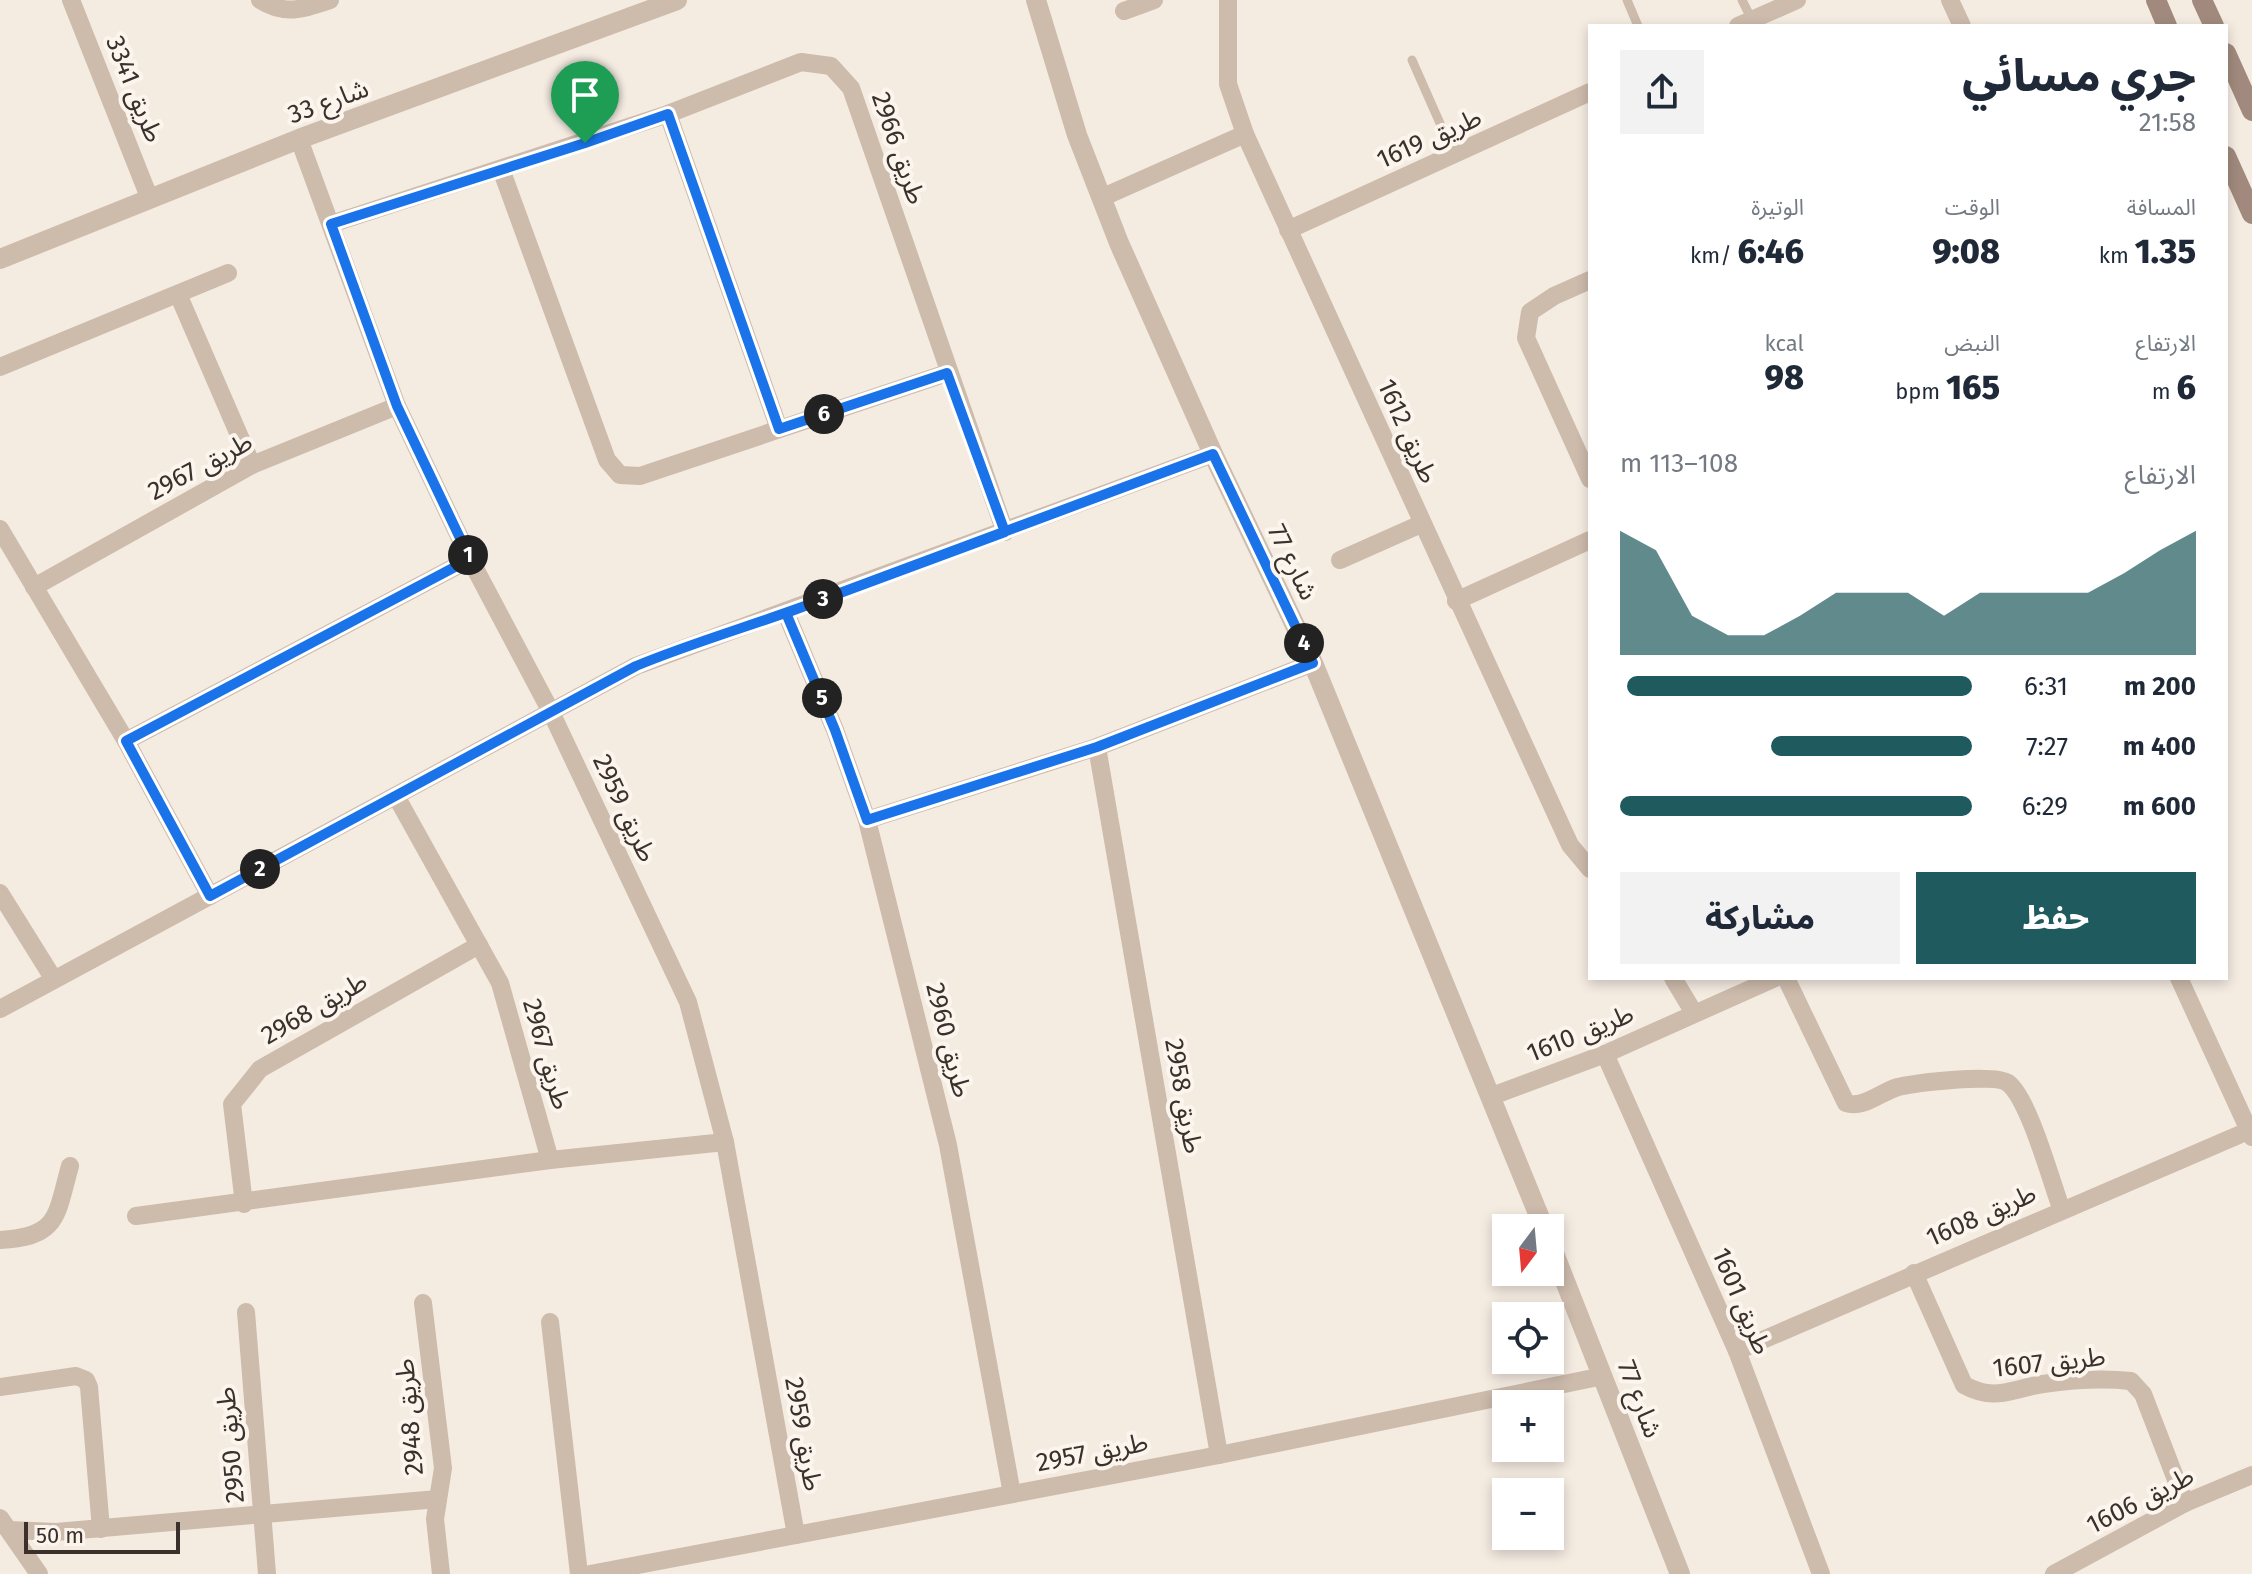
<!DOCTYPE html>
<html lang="ar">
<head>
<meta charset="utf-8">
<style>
	body { margin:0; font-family:"Fira Sans","Noto Sans Arabic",sans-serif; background:#f2f2f3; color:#1f2937; direction:rtl; height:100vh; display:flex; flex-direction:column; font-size:30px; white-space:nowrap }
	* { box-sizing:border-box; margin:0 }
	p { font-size:26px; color:#747a83 }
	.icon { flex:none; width:44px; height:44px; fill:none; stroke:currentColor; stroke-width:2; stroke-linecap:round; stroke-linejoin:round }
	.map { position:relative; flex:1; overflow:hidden; direction:ltr }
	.drawer { position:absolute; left:1588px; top:24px; width:640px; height:956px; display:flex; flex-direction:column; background:#fff; border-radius:0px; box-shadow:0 4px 12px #0003; direction:rtl }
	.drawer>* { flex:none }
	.needle { width:52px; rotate:196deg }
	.fabs { position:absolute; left:1492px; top:1214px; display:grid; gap:16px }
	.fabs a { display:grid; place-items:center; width:72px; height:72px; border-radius:0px; background:#fff; box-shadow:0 4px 12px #0003; font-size:40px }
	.scale { position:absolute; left:24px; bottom:20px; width:156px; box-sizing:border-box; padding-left:8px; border:4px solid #3b302b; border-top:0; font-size:22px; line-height:28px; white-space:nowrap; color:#3b302b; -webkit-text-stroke:6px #fbf5ee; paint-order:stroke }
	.pin { position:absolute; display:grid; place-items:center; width:68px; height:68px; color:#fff; margin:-82px -34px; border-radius:50% 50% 50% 0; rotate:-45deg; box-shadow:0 0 8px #0007 }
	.pin .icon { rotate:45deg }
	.km { position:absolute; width:40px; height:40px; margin:-20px; border-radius:50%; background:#222; color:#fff; font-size:22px; line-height:40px; text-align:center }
	.round { display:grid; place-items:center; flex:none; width:84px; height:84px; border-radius:0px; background:#f2f2f3 }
	.overview { display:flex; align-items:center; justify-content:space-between; height:136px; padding:0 32px }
	h1 { font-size:44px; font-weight:800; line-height:60px }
	.stats { display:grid; grid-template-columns:repeat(3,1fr); gap:12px; height:136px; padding:8px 32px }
	.stats div { display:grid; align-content:center }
	.stats b { font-size:34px; font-weight:800 }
	.stats small { font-size:22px; font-weight:400 }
	.stats p { font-size:22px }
	.chart { height:224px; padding:16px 32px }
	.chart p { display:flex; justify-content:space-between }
	.chart svg { width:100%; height:144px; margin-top:8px; fill:#1f5a5e; opacity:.7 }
	.primary-button { display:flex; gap:16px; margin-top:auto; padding:16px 32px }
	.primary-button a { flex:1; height:92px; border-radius:0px; background:#1f5a5e; color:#fff; font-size:32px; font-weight:800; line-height:92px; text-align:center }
	.primary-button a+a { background:#f2f2f3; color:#1f2937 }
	ul { padding:0 32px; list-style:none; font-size:26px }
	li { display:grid; grid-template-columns:128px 96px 1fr; align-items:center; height:60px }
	li i { height:20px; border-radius:10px; background:#1f5a5e }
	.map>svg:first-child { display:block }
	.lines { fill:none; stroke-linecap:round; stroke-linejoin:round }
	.service { stroke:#cdbbac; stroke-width:9 }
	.minor { stroke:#cdbbac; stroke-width:18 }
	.tertiary { stroke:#cdbbac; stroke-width:20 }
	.secondary { stroke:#a18a7d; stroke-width:20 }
	.route-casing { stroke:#fff; stroke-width:16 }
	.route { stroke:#1a73e8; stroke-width:10 }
	.labels { text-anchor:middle; stroke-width:8; stroke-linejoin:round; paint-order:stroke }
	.street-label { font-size:26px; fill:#3b302b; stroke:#fbf5ee }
</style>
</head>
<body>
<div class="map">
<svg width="2252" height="1574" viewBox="0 0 2252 1574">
	<rect width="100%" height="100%" fill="#f4ebe1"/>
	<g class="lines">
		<!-- service -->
		<g class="service">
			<polyline points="1627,0 1638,26"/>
			<polyline points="1742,0 1752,20"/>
			<polyline points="1412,60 1454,155"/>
		</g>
		<!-- minor -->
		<g class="minor">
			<polyline points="71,0 149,197"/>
			<path d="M260,0c25,16 44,9 70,0"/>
			<polyline points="1228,0 1228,84 1245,134 1570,845 1590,869"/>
			<polyline points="1950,0 1962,26"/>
			<polyline points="1124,11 1154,0"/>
			<polyline points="1738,26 1797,0"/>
			<polyline points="668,114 779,429"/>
			<polyline points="299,139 397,406 470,559 550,710 688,1002 725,1142 796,1535"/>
			<polyline points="501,169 607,460 620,475 640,476 947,373"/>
			<polyline points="1101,198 1245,134"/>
			<polyline points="331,224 668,114 801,62 831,66 851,88 1005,532"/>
			<polyline points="1288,230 1590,92"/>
			<polyline points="1590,280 1554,296 1530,312 1526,338 1590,479"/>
			<polyline points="178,294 252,465"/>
			<polyline points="0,367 228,273"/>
			<polyline points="0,529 126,741 210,896"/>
			<polyline points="1340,560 1421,524"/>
			<polyline points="34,587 252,465 397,406"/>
			<polyline points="1456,601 1590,540"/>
			<polyline points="786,613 835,730 867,820 948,1145 1012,1494"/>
			<polyline points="126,741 470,559"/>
			<polyline points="1097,747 1219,1455"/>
			<polyline points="396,796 500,983 550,1160"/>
			<polyline points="867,820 1097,747 1313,663"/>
			<polyline points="0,893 53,978"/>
			<polyline points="1673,978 1694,1013"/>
			<path d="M1786,978l60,125c17,6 35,-11 52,-16 18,-4 97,-14 110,-4 21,16 43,98 53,125"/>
			<polyline points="2179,978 2252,1137"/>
			<polyline points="0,1009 636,666 1213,454"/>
			<polyline points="1605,1054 1737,1351 1821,1574"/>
			<polyline points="1492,1096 1605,1054 1775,978"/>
			<polyline points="244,1204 232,1104 260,1069 479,945"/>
			<polyline points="136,1216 550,1160 725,1142"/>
			<path d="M0,1240c59,-3 56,-24 70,-74"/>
			<path d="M1914,1273l50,112c31,17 47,4 79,-1 28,-4 60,-6 88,-3l12,13 42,109"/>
			<polyline points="423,1303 443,1468 435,1519 441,1574"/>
			<polyline points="246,1312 267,1574"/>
			<polyline points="550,1322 579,1574"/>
			<polyline points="1737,1351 2248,1131"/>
			<polyline points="0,1387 76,1376 86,1380 89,1387 101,1529"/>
			<polyline points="0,1518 39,1574"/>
			<polyline points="9,1530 56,1532 438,1499"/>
			<polyline points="590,1574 1219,1455 1603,1376"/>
			<polyline points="2054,1574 2185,1503 2252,1475"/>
		</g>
		<!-- tertiary -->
		<g class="tertiary">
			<polyline points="1036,0 1077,135 1119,243 1213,454 1313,663 1544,1228"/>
			<polyline points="0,259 299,139 677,0"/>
			<polyline points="1550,1243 1680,1574"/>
		</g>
		<!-- secondary -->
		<g class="secondary">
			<polyline points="2156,0 2167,26"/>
			<polyline points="2202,0 2214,26"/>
			<polyline points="2226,53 2252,111"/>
			<polyline points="2226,156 2252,214"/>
		</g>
	</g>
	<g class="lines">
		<!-- route casing -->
		<g class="route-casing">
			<path id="route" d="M585,143l-254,81 66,182 73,153 -344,182 84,155 426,-230c58,-24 118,-41 177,-63 134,-49 267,-99 400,-149l100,209 -216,84 -230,73 -32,-90 -49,-117 219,-81 -58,-159 -168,56 -111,-315 -83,29"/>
		</g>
		<!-- route -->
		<use href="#route" class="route"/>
	</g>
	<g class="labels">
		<!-- street labels -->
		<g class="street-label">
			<text transform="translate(135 89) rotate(68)" y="9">طريق 3341</text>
			<text transform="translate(328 101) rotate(-20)" y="9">شارع 33</text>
			<text transform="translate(1429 138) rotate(-24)" y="9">طريق 1619</text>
			<text transform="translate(899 148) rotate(71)" y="9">طريق 2966</text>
			<text transform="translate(1408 431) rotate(66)" y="9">طريق 1612</text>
			<text transform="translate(200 466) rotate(-28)" y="9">طريق 2967</text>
			<text transform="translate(1293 562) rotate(64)" y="9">شارع 77</text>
			<text transform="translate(625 808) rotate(65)" y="9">طريق 2959</text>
			<text transform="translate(314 1008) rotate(-30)" y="9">طريق 2968</text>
			<text transform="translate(1580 1033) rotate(-22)" y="9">طريق 1610</text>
			<text transform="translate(949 1040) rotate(76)" y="9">طريق 2960</text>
			<text transform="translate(547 1054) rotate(74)" y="9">طريق 2967</text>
			<text transform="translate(1184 1096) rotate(80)" y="9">طريق 2958</text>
			<text transform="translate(1981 1215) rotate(-24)" y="9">طريق 1608</text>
			<text transform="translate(1742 1301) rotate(67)" y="9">طريق 1601</text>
			<text transform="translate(2049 1362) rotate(-6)" y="9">طريق 1607</text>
			<text transform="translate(1640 1399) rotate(69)" y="9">شارع 77</text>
			<text transform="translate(409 1417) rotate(-95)" y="9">طريق 2948</text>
			<text transform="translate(804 1434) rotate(80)" y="9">طريق 2959</text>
			<text transform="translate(230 1445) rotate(-95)" y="9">طريق 2950</text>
			<text transform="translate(1092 1452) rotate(-11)" y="9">طريق 2957</text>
			<text transform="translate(2140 1500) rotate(-27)" y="9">طريق 1606</text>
		</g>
	</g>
</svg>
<div class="fabs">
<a><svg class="needle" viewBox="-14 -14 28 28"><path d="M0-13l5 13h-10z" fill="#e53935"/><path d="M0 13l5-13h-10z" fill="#747a83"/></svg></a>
<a><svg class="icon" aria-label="locate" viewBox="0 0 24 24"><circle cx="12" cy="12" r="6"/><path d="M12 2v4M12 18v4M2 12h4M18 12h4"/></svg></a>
<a>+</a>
<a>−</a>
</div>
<div class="scale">50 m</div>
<div class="pin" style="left:585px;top:143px;background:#1e9e55"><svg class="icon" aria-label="arrive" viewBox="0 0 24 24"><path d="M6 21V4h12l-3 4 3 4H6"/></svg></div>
<b class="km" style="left:468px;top:555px">1</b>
<b class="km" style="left:260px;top:869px">2</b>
<b class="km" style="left:823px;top:599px">3</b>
<b class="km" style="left:1304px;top:643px">4</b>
<b class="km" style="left:822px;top:698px">5</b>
<b class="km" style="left:824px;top:414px">6</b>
<section class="drawer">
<div class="overview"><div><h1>جري مسائي</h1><p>21:58</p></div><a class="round"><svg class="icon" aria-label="share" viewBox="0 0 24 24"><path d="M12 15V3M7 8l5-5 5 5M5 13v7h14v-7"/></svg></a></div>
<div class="stats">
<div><p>المسافة</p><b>1.35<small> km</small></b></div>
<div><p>الوقت</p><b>9:08</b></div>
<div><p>الوتيرة</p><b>6:46<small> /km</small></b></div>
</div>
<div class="stats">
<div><p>الارتفاع</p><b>6<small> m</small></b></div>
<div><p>النبض</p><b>165<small> bpm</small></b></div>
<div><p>kcal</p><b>98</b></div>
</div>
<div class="chart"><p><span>الارتفاع</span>108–113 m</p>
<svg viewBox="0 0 160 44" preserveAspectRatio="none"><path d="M0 44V6L10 12L20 32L30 38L40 38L50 32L60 25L70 25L80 25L90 32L100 25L110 25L120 25L130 25L140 19L150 12L160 6V44z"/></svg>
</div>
<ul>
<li><b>200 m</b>6:31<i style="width:98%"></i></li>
<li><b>400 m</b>7:27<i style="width:57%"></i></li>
<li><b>600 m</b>6:29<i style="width:100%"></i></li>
</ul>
<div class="primary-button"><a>حفظ</a><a>مشاركة</a></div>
</section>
</div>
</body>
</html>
